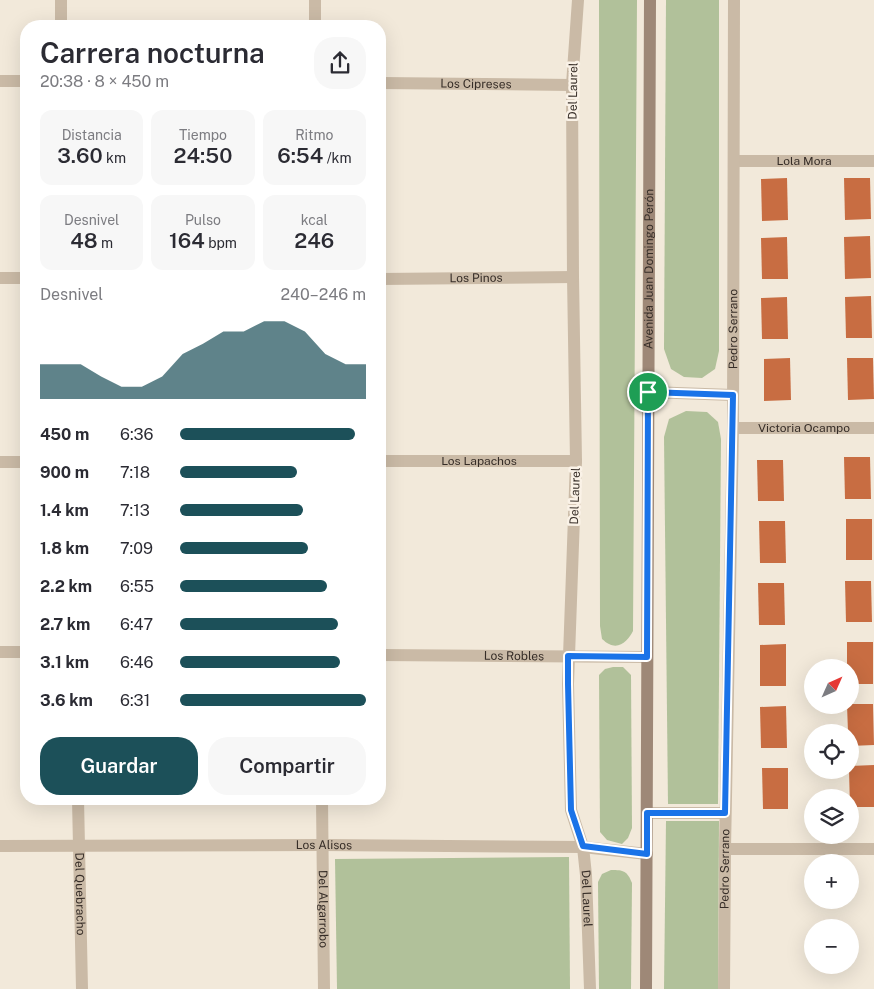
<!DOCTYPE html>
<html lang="es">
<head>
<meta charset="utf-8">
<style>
	body { margin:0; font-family:"Public Sans",sans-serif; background:#f7f7f7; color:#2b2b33; height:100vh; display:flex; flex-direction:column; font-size:19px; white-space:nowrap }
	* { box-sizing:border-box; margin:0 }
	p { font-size:16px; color:#7c7c81 }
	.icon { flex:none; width:28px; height:28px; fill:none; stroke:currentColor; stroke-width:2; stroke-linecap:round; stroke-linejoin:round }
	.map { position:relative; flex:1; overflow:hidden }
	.side { position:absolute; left:20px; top:20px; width:366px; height:785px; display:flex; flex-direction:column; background:#fff; border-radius:20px; box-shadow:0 5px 20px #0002 }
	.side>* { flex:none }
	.needle { width:32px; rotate:45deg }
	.buttons { position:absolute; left:804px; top:659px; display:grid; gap:10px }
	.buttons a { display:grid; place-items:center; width:55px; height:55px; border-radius:50%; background:#fff; box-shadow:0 5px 20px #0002; font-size:25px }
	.pin { position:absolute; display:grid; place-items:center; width:42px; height:42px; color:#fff; margin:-21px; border:2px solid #fff; border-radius:50%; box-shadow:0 1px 5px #0007 }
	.round { display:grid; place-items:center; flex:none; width:52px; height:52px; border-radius:20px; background:#f7f7f7 }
	.overview { display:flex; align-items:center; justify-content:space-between; height:85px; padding:0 20px }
	h1 { font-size:28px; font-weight:600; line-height:38px }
	.metrics { display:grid; grid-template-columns:repeat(3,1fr); gap:8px; height:85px; padding:5px 20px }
	.metrics div { display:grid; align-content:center; border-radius:12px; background:#f7f7f7; text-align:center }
	.metrics b { font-size:21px; font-weight:600 }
	.metrics small { font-size:14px; font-weight:400 }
	.metrics p { font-size:14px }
	.chart { height:140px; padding:10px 20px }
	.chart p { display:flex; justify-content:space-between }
	.chart svg { width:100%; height:90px; margin-top:5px; fill:#1c5059; opacity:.7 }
	.primary-button { display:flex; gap:10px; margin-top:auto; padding:10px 20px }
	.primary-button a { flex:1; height:58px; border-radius:20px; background:#1c5059; color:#fff; font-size:20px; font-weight:600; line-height:58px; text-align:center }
	.primary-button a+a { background:#f7f7f7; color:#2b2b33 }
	ul { padding:0 20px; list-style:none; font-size:16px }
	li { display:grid; grid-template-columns:80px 60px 1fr; align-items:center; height:38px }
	li i { height:12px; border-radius:6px; background:#1c5059 }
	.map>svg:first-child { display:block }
	.green { fill:#b1c19a }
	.building { fill:#c86d42 }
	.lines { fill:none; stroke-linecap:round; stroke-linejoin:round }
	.street { stroke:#cabaa6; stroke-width:12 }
	.secondary { stroke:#9e8877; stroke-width:12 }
	.route-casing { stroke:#fff; stroke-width:10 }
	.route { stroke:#1a73e8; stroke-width:6 }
	.labels { text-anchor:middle; stroke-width:5; stroke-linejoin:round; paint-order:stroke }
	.street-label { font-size:12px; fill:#362d27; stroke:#faf2e7 }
</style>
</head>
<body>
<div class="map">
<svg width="874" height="989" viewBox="0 0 874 989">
	<rect width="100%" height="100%" fill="#f2e9da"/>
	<!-- green -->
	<g class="green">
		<path d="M599,0h38l-4,631c-4,8 -13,19 -24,13 -3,-1 -4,-3 -7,-5l-2,-13z"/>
		<polygon points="666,0 719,0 719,351 715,369 702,378 684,377 671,369 664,349"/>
		<polygon points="686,411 707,412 718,422 721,439 718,804 668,804 664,437 669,419"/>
		<polygon points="613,667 623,667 631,675 632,828 628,838 622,844 607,840 600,832 599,675 605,669"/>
		<polygon points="666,821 719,821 718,989 664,989"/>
		<polygon points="569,857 570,989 337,989 335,859"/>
		<path d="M611,870c13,0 16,1 21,13l-1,106h-32l-1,-107 4,-8z"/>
	</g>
	<!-- building -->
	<g class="building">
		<polygon points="787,178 788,220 762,221 761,179"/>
		<polygon points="844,178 870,178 871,219 845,220"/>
		<polygon points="870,236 871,278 845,279 844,237"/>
		<polygon points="787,237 788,279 762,279 761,238"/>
		<polygon points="871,296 872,338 846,338 845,297"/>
		<polygon points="787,297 788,339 762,339 761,298"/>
		<polygon points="790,358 791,400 764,401 764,359"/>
		<polygon points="847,358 873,358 874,399 848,400"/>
		<polygon points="844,457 870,457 871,499 845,499"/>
		<polygon points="757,460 783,460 784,501 758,501"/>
		<rect x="846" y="519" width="26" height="41"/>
		<polygon points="759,521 785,521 786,563 760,563"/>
		<polygon points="845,581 871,581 872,622 846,622"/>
		<polygon points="758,583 784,583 785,625 759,625"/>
		<polygon points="847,642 873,642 873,684 850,684 850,668 847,668"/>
		<polygon points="786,644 786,686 760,686 760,645"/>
		<polygon points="850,704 873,704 874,745 850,746 850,732 848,732 847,705 850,705"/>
		<polygon points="786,706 787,748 761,748 760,707"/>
		<polygon points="874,765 874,807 850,807 849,770 850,770 850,766"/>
		<polygon points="762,768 788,768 788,809 763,809"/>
	</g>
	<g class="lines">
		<!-- street -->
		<g class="street">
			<polyline points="61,0 61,26"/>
			<polyline points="315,0 315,26"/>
			<path id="s1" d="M578,0l-6,85 1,192 3,184 -8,223 3,126 12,37 3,28 4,114"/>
			<polyline points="0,81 26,81"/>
			<path id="s2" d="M380,83l192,2"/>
			<path id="s3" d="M734,161h140"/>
			<polyline points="0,278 26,278"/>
			<path id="s4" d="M380,279l193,-2"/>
			<polyline points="649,392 733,395"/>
			<path id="s5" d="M733,428h141"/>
			<path id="s6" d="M380,461h196"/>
			<polyline points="0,462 26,462"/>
			<polyline points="0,652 26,652"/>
			<path id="s7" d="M380,655l267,2"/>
			<path id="s8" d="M78,799l4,190"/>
			<path id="s9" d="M322,799l2,190"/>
			<polyline points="647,813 725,813"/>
			<path id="s10" d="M0,846l322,-1 261,2 64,7"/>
			<polyline points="725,849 874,849"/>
			<path id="s11" d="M724,989l1,-140 8,-421 1,-428"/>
		</g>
		<!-- secondary -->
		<path class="secondary" id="s12" d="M646,989l4,-989"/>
	</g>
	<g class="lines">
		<!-- route casing -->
		<g class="route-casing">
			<polygon id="route" points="648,392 733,395 725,813 647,813 647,854 583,846 571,810 568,684 568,656 647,657"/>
		</g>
		<!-- route -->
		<use href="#route" class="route"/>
	</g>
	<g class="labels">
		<!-- street labels -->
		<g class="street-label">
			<text dy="4" stroke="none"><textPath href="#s2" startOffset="96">Los Cipreses</textPath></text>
			<text transform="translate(573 91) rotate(-89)" y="4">Del Laurel</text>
			<text dy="4" stroke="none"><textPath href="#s3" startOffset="70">Lola Mora</textPath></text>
			<text dy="4" stroke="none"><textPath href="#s12" startOffset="720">Avenida Juan Domingo Perón</textPath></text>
			<text dy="4" stroke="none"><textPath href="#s4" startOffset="96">Los Pinos</textPath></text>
			<text dy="4" stroke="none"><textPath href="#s11" startOffset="660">Pedro Serrano</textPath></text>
			<text dy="4" stroke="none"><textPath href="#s5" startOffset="71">Victoria Ocampo</textPath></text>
			<text dy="4" stroke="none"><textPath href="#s6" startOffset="99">Los Lapachos</textPath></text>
			<text transform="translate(575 496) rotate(-88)" y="4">Del Laurel</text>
			<text dy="4" stroke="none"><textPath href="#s7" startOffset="134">Los Robles</textPath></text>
			<text dy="4" stroke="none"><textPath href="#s10" startOffset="324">Los Alisos</textPath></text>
			<text dy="4" stroke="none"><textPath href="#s11" startOffset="120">Pedro Serrano</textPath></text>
			<text dy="4" stroke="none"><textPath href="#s8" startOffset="95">Del Quebracho</textPath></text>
			<text dy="4" stroke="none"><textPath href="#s1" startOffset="901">Del Laurel</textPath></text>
			<text dy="4" stroke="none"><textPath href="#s9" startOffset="110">Del Algarrobo</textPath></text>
		</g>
	</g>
</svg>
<div class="buttons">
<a><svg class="needle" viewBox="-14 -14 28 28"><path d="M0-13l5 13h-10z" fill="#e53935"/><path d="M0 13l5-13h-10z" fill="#7c7c81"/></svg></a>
<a><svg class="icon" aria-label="locate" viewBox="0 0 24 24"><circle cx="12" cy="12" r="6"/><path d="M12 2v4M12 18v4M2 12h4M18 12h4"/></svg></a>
<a><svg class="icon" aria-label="layers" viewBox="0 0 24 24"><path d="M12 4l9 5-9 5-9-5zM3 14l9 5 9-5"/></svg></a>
<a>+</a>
<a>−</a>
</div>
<div class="pin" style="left:648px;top:392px;background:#1e9e55"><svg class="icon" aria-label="arrive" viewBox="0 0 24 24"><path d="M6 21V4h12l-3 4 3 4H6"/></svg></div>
<section class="side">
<div class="overview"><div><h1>Carrera nocturna</h1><p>20:38 · 8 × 450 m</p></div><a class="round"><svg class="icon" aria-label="share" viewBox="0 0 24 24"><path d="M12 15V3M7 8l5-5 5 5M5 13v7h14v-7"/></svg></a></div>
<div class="metrics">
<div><p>Distancia</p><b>3.60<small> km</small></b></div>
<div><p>Tiempo</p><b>24:50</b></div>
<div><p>Ritmo</p><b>6:54<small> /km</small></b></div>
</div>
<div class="metrics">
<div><p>Desnivel</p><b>48<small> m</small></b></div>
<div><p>Pulso</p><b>164<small> bpm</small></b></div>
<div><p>kcal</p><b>246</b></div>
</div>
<div class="chart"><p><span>Desnivel</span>240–246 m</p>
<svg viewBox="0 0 160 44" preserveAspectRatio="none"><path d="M0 44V27L10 27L20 27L30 33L40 38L50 38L60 33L70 22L80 17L90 11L100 11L110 6L120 6L130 11L140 22L150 27L160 27V44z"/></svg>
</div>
<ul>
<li><b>450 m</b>6:36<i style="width:94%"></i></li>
<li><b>900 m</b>7:18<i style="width:63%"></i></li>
<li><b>1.4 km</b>7:13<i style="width:66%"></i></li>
<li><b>1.8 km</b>7:09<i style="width:69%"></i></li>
<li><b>2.2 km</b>6:55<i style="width:79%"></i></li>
<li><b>2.7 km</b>6:47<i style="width:85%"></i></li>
<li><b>3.1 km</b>6:46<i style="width:86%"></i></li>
<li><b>3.6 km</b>6:31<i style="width:100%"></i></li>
</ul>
<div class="primary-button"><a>Guardar</a><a>Compartir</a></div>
</section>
</div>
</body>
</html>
